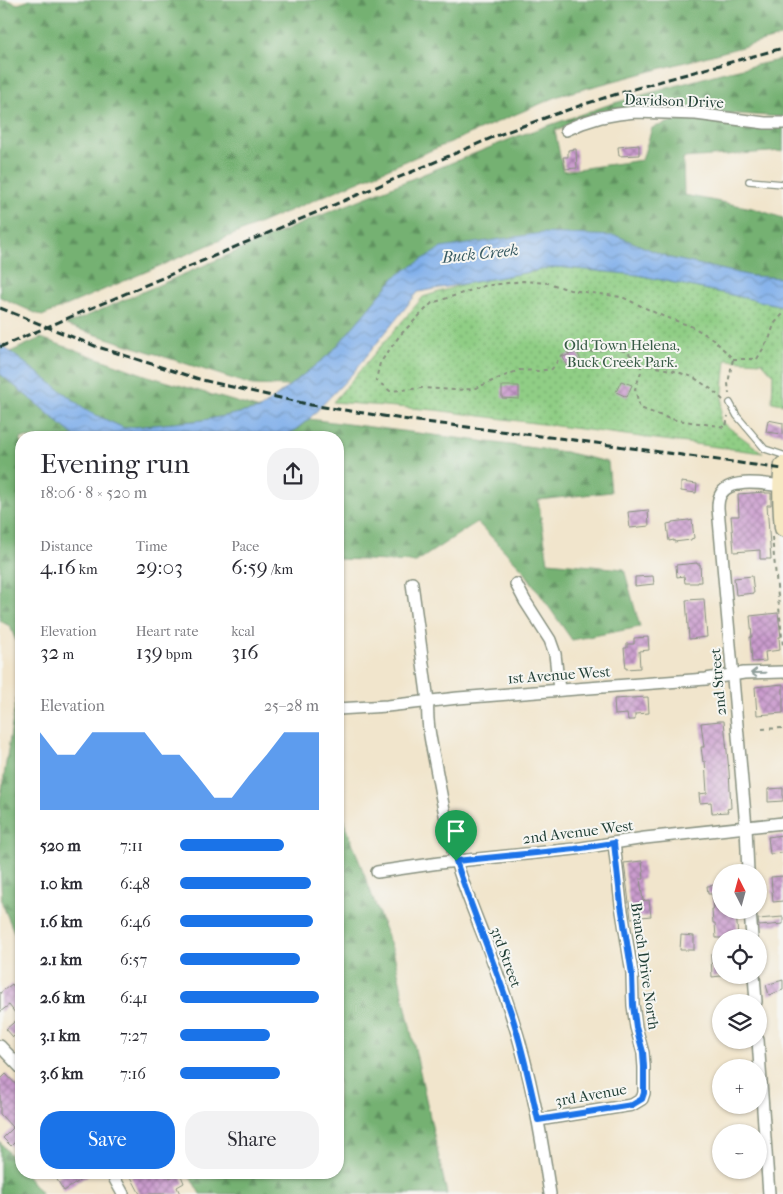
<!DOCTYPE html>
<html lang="en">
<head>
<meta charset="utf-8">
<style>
	body { margin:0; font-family:"IM FELL French Canon",serif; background:#f2f2f3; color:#2b2b33; height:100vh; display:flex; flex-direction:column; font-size:19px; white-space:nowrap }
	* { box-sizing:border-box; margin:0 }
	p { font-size:16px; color:#7c7c81 }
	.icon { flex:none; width:28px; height:28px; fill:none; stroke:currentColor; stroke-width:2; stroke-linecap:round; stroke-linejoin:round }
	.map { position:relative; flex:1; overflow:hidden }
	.side { position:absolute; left:15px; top:431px; width:329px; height:748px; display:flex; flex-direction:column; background:#fff; border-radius:20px; box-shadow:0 1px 4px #0004 }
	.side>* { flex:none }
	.needle { width:32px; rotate:354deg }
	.controls { position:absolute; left:712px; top:864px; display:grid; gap:10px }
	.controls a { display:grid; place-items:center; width:55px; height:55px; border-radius:50%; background:#fff; box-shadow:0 1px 4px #0004; font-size:25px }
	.pin { position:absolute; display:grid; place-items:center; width:42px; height:42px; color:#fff; margin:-51px -21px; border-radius:50% 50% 50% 0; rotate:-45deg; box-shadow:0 0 5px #0007 }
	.pin .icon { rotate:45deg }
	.round { display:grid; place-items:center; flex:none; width:52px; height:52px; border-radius:20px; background:#f2f2f3 }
	.overview { display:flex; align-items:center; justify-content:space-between; height:85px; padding:0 25px }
	h1 { font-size:28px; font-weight:600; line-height:38px }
	.metrics { display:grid; grid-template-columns:repeat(3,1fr); gap:8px; height:85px; padding:5px 25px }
	.metrics div { display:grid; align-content:center }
	.metrics b { font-size:21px; font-weight:600 }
	.metrics small { font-size:14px; font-weight:400 }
	.metrics p { font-size:14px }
	.chart { height:140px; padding:10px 25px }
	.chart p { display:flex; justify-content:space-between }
	.chart svg { width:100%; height:90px; margin-top:5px; fill:#1a73e8; opacity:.7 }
	.cta { display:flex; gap:10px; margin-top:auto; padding:10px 25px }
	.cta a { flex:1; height:58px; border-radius:20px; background:#1a73e8; color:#fff; font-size:20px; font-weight:600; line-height:58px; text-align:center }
	.cta a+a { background:#f2f2f3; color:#2b2b33 }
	ul { padding:0 25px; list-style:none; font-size:16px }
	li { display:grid; grid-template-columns:80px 60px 1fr; align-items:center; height:38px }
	li i { height:12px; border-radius:6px; background:#1a73e8 }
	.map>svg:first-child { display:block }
	.forest { fill:url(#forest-firs); stroke:#4a7753 }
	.park { fill:url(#park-dots); stroke:#58865c }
	.water { fill:url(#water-waves); stroke:#50768f }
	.building { fill:url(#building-cross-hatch) }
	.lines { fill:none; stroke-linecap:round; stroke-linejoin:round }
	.service-casing { stroke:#889180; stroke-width:8 }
	.minor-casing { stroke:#889180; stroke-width:14 }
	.secondary-casing { stroke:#889180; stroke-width:19 }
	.path { stroke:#889180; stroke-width:2; stroke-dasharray:4 4; stroke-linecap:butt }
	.service { stroke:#fff; stroke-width:5.5 }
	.minor { stroke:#fff; stroke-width:11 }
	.secondary { stroke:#f6e9c3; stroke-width:16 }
	.rail { stroke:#1f3d34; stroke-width:3; stroke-dasharray:8 4; stroke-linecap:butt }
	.oneway { stroke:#8f9e9a }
	.route-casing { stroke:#fff; stroke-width:10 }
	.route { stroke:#1a73e8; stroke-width:6 }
	.labels { text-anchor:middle; stroke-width:4; stroke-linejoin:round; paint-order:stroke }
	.street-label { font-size:15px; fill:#1f3d34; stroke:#f6f6f2 }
	.park-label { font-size:15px; fill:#365a44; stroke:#f6f6f2 }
	.water-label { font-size:16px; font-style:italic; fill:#375a62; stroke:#f6f6f2 }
</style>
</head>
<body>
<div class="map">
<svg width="783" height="1194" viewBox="0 0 783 1194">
	<defs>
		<pattern id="forest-firs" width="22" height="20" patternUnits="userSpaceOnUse" patternTransform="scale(1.25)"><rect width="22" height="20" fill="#74b172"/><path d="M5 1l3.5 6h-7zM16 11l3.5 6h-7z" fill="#5f915e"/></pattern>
		<pattern id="park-dots" width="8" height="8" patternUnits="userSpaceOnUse" patternTransform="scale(1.25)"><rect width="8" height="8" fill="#90ce85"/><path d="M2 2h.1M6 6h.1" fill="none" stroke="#75a86e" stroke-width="1.8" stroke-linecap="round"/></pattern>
		<pattern id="water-waves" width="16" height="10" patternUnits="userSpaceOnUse" patternTransform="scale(1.25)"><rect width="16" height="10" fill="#80afea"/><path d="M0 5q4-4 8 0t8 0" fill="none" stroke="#6890be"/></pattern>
		<pattern id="building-cross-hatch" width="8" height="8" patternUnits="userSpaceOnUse" patternTransform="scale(1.25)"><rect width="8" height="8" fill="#cb9cce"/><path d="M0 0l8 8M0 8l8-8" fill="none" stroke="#a480a8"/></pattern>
	</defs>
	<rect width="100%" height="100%" fill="#f6f6f2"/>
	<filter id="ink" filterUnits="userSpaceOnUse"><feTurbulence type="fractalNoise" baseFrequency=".02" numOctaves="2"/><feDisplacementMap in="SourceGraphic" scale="10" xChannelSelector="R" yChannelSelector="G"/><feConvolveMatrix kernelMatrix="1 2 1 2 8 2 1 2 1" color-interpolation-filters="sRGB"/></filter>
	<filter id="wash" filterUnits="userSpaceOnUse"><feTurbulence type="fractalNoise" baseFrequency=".0096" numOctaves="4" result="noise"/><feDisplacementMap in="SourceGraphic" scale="20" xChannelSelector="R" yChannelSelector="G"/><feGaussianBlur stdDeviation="1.12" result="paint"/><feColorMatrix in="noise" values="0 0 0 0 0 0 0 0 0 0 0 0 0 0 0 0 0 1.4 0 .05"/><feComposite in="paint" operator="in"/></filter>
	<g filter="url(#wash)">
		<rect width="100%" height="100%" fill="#f1e5cc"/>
		<!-- forest -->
		<g class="forest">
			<polygon points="0,0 6,0 18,4 31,0 783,0 783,36 561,95 42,316 0,297"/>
			<polygon points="783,59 783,117 680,110 611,111 555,131 563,171 642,160 652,128 679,119 783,127 783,151 683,158 684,195 752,208 783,218 783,278 751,276 670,258 617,236 396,276 331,353 289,386 252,385 66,325 307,221 518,136 611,104 721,73"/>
			<polygon points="41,338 148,376 260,409 204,420 124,428 89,412 10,352"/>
			<polygon points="0,374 44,410 75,437 21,438 21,653 10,626 0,621"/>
			<polygon points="309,419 565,452 608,462 611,492 538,500 548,562 624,569 640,627 572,640 523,570 477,522 416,562 338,559 338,438 286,438"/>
			<polygon points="21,668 21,949 2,903 0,863 0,801"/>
			<polygon points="342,815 394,954 447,1194 200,1194 188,1173 338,1172 338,816"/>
			<polygon points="0,1142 21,1168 21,1172 25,1173 42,1194 0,1194"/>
		</g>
		<!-- park -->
		<polygon class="park" points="557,267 638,275 783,306 783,404 772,402 773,374 762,362 726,360 720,421 763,453 435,410 333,402 423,297 464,284"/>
		<!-- water -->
		<polygon class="water" points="542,233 617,236 670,258 751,276 783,278 783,306 638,275 557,267 418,292 352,374 309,419 286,437 75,437 44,410 0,374 0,344 89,412 124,428 204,420 260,409 331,353 396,276 441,248"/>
		<g id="blocks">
			<!-- building -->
			<g class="building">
				<polygon points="639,145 639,155 619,156 618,147"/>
				<polygon points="576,149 577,168 565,169 563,157 568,157 568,150"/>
				<polygon points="577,351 581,361 567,367 563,357"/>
				<polygon points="621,381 632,385 627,397 616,392"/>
				<polygon points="502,386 519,386 519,399 502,398"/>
				<polygon points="768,420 783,423 783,434 766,432"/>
				<polygon points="681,482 697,484 696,493 681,491"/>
				<polygon points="765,492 765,493 771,493 771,505 767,505 771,559 760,559 760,550 734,552 731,516 739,516 738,494"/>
				<polygon points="648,510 649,526 630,528 628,512"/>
				<polygon points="689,520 689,521 692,520 694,538 691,539 691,540 674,542 674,540 669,541 667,524 672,523 672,522"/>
				<polygon points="697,563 697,564 700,564 701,582 698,582 698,583 685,583 684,576 677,577 676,565"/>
				<polygon points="653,576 654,584 635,586 635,577"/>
				<polygon points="752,576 754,593 736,595 734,578"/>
				<polygon points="703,599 704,599 707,637 689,639 686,600"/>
				<polygon points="778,613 781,637 779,637 780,650 765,652 766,661 752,662 750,637 752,637 750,616"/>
				<polygon points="648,637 649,650 639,651 640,668 626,669 624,648 627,648 627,644 634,644 634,638"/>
				<polygon points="783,684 783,713 757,715 755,687"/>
				<polygon points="648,697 649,713 635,714 635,720 628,720 627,714 615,715 614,699"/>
				<polygon points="720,721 724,721 729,771 731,808 727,809 728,812 712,813 711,802 700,803 699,794 707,793 705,761 703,762 701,747 704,747 701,723"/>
				<polygon points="783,788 783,801 768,802 768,789"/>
				<polygon points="782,835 783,835 783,853 770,854 768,837"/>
				<polygon points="642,861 644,879 640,879 643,901 649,900 651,916 631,918 624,863"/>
				<polygon points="783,876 783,901 773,902 771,877"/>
				<polygon points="721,885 721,910 736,910 738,938 716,938 715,923 713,923 712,910 712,909 714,909 712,894 708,894 707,886"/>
				<polygon points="783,917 783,924 759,926 758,919"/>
				<polygon points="681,935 694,936 694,950 680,950"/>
				<polygon points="711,955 721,955 721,976 712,977"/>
				<polygon points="783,980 783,990 769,995 766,985"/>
				<polygon points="12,984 21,997 21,1032 13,1037 6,1029 19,1018 9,1005 0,1012 0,993"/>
				<polygon points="6,1074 21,1090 21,1136 11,1146 3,1138 13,1128 0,1114 0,1080"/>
				<polygon points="65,1172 93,1172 64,1191 56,1178"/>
				<polygon points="138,1172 167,1172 170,1178 180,1173 184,1183 177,1187 180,1194 140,1194 131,1177"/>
			</g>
		</g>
	</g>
	<g filter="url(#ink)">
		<use href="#blocks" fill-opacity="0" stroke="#889180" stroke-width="1"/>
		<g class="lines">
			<!-- service casing -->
			<g class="service-casing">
				<g id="service">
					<polyline points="749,181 783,184"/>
					<polyline points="730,403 737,416 765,449 783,455"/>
				</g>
			</g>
			<!-- minor casing -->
			<g class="minor-casing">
				<g id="minor">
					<polyline points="566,130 582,123 601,117 618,114 635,112 696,114 765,123 783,123"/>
					<path d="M412,583l16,118c-2,22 4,45 8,67 6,31 11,62 20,93 8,27 19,54 30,81 9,25 18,50 26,75 19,58 29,117 38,177"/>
					<polyline points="516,584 525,601 550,640 555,654 559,690"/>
					<polyline points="338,709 387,706 458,698 706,679 744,673 783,672"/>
					<polyline points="377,872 439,863 575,849 645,838 783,823"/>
					<path d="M748,872l-2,-45 -28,-319c0,-4 0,-8 2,-12 8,-19 45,-12 61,-10"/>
					<polyline points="750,910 752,938"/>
					<polyline points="754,975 756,1002"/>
					<polyline points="758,1040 769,1194"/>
					<polyline points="0,1046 21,1068"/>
					<polyline points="538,1120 632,1105 642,1099 644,1093 644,1067 643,1053 636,1027 633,1005 632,973 621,905 614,843"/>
					<polyline points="111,1172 123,1194"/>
				</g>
			</g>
			<!-- secondary casing -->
			<g class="secondary-casing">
				<path id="secondary" d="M783,465c-3,21 -2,42 0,63"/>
			</g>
			<!-- path -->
			<g class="path">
				<polyline points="733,359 757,359 770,337 774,324 783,314"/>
				<polyline points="641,364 641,372 635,389 640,408 670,419 726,427 728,416"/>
				<polyline points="723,400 711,389 693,377 671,370 641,364 627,352 612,347 594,352 575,350 561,356 552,369 538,371 519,370 473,389 454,390 422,388 390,391 376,380 380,363 400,335 432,303 484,286 523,281 548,283 570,290 622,297 660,315 693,327 713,339 733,359 728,383 729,394"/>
				<polyline points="772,537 783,647"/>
				<polyline points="762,729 783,728"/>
			</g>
			<!-- service -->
			<use href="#service" class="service"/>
			<!-- minor -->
			<use href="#minor" class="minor"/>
			<!-- secondary -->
			<use href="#secondary" class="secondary"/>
			<!-- rail -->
			<g class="rail">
				<polyline points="0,308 95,346 202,380 276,397 311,405 409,420 574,440 783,469"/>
				<path d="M0,347l496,-211c29,-11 59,-22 89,-32 65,-21 132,-38 198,-56"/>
			</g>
		</g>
		<!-- one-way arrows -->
		<defs><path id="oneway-shaft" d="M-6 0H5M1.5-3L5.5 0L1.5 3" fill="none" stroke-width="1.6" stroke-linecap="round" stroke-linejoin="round" transform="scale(1.25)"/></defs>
		<use class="oneway" href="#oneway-shaft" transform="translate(758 673) rotate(179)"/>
	</g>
	<g class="lines" filter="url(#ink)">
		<!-- route casing -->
		<g class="route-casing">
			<path id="route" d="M614,843l7,62 11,69 1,31 3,22 7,25 1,15v26l-2,6 -10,6 -94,15c-8,-35 -15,-70 -26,-104 -17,-52 -39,-103 -56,-155l119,-12z"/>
		</g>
		<!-- route -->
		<use href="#route" class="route"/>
	</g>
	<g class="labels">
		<!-- street labels -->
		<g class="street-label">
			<text transform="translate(674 101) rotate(2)" y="5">Davidson Drive</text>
			<text transform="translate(559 675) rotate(-4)" y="5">1st Avenue West</text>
			<text transform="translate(718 682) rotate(-95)" y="5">2nd Street</text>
			<text transform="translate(578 832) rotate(-7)" y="5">2nd Avenue West</text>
			<text transform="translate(506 957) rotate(70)" y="5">3rd Street</text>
			<text transform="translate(645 966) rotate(82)" y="5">Branch Drive North</text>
			<text transform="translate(591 1095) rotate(-10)" y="5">3rd Avenue</text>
		</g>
		<!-- park labels -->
		<g class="park-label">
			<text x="622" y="350">Old Town Helena,<tspan x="622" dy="17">Buck Creek Park.</tspan></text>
		</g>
		<!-- water labels -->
		<g class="water-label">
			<text transform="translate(480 253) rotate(-6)" y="6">Buck Creek</text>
		</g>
	</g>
</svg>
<div class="controls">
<a><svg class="needle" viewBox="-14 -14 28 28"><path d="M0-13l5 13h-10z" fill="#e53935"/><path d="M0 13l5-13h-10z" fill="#7c7c81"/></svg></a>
<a><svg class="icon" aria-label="locate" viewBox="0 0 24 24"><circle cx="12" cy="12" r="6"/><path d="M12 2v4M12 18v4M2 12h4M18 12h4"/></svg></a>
<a><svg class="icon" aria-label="layers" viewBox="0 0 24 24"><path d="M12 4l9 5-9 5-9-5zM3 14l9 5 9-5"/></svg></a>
<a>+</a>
<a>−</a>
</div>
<div class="pin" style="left:456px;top:861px;background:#1e9e55"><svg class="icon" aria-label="arrive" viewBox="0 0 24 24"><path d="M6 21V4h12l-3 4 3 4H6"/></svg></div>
<section class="side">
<div class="overview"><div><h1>Evening run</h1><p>18:06 · 8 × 520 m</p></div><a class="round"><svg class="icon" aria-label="share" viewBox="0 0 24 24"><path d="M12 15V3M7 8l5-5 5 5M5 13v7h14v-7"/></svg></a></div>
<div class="metrics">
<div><p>Distance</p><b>4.16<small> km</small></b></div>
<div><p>Time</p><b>29:03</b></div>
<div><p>Pace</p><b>6:59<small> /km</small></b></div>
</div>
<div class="metrics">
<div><p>Elevation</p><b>32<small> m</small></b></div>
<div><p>Heart rate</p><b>139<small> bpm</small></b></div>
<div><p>kcal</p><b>316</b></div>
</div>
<div class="chart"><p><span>Elevation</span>25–28 m</p>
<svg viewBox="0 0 160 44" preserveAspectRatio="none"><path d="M0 44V6L10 17L20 17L30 6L40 6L50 6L60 6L70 17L80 17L90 27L100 38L110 38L120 27L130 17L140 6L150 6L160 6V44z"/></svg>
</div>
<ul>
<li><b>520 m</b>7:11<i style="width:75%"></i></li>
<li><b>1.0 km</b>6:48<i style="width:94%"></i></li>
<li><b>1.6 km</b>6:46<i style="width:96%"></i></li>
<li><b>2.1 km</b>6:57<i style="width:86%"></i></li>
<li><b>2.6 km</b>6:41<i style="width:100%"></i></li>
<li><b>3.1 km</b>7:27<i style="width:65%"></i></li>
<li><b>3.6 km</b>7:16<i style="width:72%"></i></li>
</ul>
<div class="cta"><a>Save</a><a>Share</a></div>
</section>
</div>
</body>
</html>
